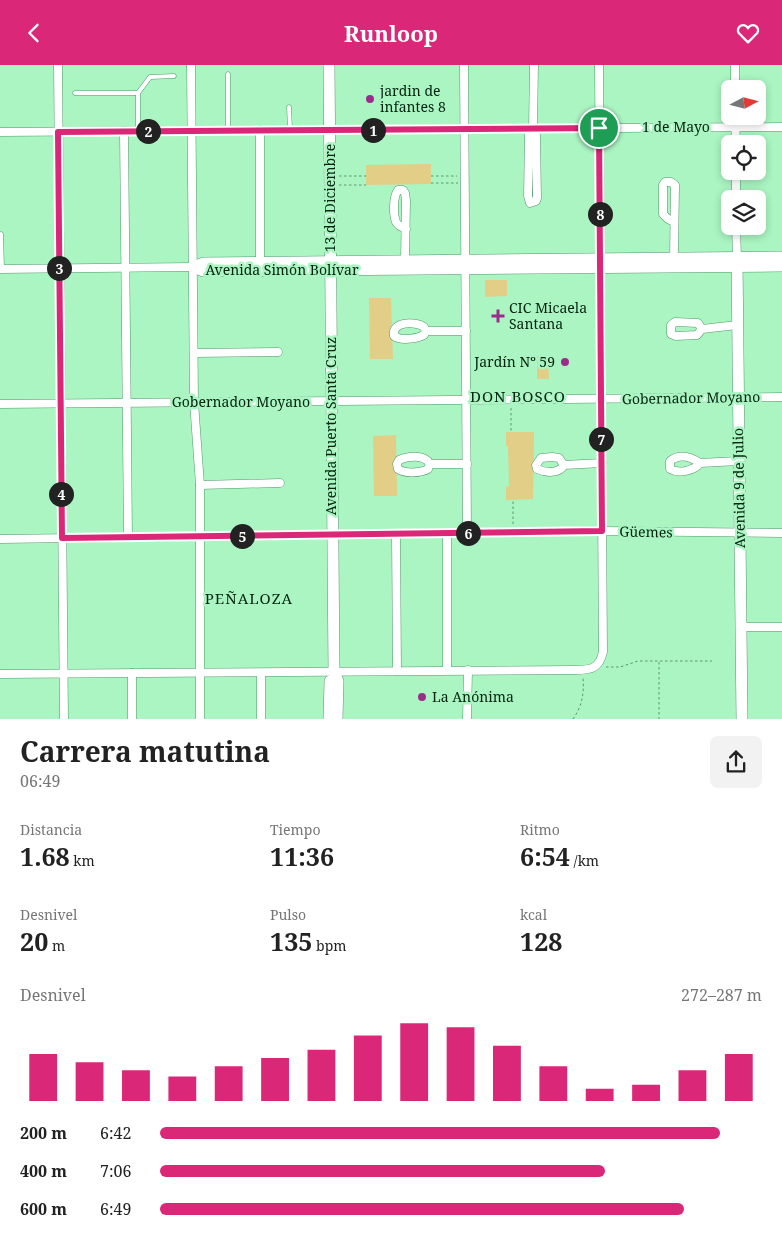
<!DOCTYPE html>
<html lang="es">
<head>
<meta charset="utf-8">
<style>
	body { margin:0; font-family:"Noto Serif",serif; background:#f2f2f2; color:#222; height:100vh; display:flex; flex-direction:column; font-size:19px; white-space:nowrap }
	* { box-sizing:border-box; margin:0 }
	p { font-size:16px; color:#767676 }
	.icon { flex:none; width:28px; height:28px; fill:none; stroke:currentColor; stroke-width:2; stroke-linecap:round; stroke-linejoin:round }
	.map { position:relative; height:654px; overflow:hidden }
	.side { display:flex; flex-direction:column; background:#fff; flex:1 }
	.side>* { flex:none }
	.needle { width:32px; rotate:83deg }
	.tools { position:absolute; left:721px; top:15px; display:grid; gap:10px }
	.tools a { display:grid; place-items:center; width:45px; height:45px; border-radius:8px; background:#fff; box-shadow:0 2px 8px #0003; font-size:25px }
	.pin { position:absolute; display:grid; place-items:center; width:42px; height:42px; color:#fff; margin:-21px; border:2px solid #fff; border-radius:50%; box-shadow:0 1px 5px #0007 }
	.km { position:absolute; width:25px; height:25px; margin:-12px; border-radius:50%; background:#222; color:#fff; font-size:14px; line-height:25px; text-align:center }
	.round { display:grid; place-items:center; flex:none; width:52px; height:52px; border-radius:8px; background:#f2f2f2 }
	.headline { display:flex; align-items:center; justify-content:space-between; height:85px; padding:0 20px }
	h1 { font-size:28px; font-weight:700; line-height:38px }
	.stats { display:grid; grid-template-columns:repeat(3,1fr); gap:8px; height:85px; padding:5px 20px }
	.stats div { display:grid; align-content:center }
	.stats b { font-size:25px; font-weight:700 }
	.stats small { font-size:14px; font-weight:400 }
	.stats p { font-size:14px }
	.chart { height:140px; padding:10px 20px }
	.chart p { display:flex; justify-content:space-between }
	.chart svg { width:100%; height:90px; margin-top:5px; stroke:#db2777; stroke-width:6 }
	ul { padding:0 20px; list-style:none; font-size:16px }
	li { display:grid; grid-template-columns:80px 60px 1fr; align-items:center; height:38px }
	li i { height:12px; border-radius:6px; background:#db2777 }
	header { display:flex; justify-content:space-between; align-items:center; height:65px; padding:0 20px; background:#db2777; color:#fff; font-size:22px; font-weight:700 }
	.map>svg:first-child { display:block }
	.green { fill:#e2ce87 }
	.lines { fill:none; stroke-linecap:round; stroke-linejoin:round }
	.lane-casing { stroke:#50996b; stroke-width:5 }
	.street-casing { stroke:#50996b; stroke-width:9 }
	.secondary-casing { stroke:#50996b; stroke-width:12 }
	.path { stroke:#5e9571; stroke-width:1; stroke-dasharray:2.5 2.5; stroke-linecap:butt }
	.lane { stroke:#fff; stroke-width:4 }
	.street { stroke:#fff; stroke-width:8 }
	.secondary { stroke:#fff; stroke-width:11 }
	.route-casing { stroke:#fff; stroke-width:10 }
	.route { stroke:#db2777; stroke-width:6 }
	.poi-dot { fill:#9b2c8b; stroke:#aaf5c2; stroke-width:2 }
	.labels { text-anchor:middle; stroke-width:5; stroke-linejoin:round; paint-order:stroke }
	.poi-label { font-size:14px; fill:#032210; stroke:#aaf5c2; text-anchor:start }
	.street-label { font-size:14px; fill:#032210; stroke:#aaf5c2 }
	.neighbourhood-label { font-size:15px; letter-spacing:1px; fill:#032210; stroke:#aaf5c2 }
</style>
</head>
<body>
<header><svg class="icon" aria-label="back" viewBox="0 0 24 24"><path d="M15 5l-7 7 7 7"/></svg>Runloop<svg class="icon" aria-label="heart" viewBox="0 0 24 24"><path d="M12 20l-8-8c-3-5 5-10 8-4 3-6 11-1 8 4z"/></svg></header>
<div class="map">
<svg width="782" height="654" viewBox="0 0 782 654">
	<rect width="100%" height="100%" fill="#aaf5c2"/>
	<!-- green -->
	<g class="green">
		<polygon points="431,99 431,119 366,120 366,100"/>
		<polygon points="485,215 507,215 507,231 485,232"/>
		<polygon points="369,233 391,233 393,294 370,294"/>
		<polygon points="537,291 548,291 549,314 537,314"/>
		<polygon points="506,367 534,367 533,434 506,435 506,422 509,421 508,381 506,381"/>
		<polygon points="396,370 397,431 374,431 373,371"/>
	</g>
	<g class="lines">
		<!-- lane casing -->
		<g class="lane-casing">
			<g id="lane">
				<polyline points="75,28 138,28 138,66"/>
				<polyline points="138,28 150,12 174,11"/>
				<polyline points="289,42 290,64"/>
				<polyline points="228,66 228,9"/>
				<polyline points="1,169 2,204"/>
			</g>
		</g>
		<!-- street casing -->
		<g class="street-casing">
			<g id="street">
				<polyline points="58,0 64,654"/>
				<polyline points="191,0 194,337 200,420 200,654"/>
				<polyline points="464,0 467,468"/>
				<polyline points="735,0 735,24"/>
				<polyline points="735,51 736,79"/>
				<polyline points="533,63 529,70 528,131 530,138 536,136 537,133 536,70 533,63 534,0"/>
				<polyline points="260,65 260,198"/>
				<polyline points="124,66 128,472"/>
				<polyline points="0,67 782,62"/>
				<polyline points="736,106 736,134"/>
				<polyline points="736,161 737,192"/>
				<polyline points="674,194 675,120 671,117 665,117 663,120 663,149 668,154 674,157"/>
				<path d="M405,196l1,-61 -1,-7 -2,-3h-5c-5,7 -5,24 -2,32 2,4 6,5 10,7"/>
				<polyline points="0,204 193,202"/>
				<polyline points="702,264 697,270 676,271 671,269 671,260 675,257 698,258 702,264 737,260"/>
				<path d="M426,266l-2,4c-8,4 -23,6 -30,1 -3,-15 22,-15 30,-9l2,4h40"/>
				<polyline points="194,288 278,287"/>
				<polyline points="0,339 782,332"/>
				<path d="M700,398c-6,8 -21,11 -30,6v-8c10,-8 21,-4 30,2l38,-2"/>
				<path d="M430,399l-2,5c-7,4 -23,5 -30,0l-1,-5 2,-4c8,-4 26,-6 31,4h37"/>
				<path d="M564,400c-5,9 -18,8 -27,4l-1,-4 5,-7 11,-1 7,1 5,7 38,-2"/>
				<polyline points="200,420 280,418"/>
				<polyline points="396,469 397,606"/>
				<polyline points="447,469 447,605"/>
				<polyline points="0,474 602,466 782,468"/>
				<polyline points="741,562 782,562"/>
				<polyline points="132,608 132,654"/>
				<polyline points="261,608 261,654"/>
				<path d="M0,609l575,-4c16,0 24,-1 28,-18l-4,-587"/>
				<polyline points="467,654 468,605"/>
			</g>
		</g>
		<!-- secondary casing -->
		<g class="secondary-casing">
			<g id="secondary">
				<polyline points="329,0 334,607 338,616 337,654"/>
				<polyline points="737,194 742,654"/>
				<polyline points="193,202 204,198 782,192"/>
				<polyline points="193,202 203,206 782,201"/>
				<polyline points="329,654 330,616"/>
			</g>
		</g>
		<!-- path -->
		<g class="path">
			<polyline points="339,111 366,111"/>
			<polyline points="431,111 457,111"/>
			<polyline points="431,118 458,118"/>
			<polyline points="339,120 366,120"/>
			<polyline points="511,343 511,367"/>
			<polyline points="513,459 513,435"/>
			<polyline points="659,597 659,654"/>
			<polyline points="606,602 620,602 638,596 712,596"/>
			<path d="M573,654c10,-14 11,-27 10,-42"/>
		</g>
		<!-- lane -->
		<use href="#lane" class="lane"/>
		<!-- street -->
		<use href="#street" class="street"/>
		<!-- secondary -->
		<use href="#secondary" class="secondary"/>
	</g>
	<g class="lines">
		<!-- route casing -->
		<g class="route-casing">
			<polygon id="route" points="599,63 602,466 62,473 58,67"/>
		</g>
		<!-- route -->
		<use href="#route" class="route"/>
	</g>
	<!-- markers -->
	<g class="poi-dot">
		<circle cx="370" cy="34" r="5"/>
		<path d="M495.5 243.5h5v5h5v5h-5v5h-5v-5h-5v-5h5z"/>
		<circle cx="565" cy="297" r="5"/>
		<circle cx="422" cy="632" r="5"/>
	</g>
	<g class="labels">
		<!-- poi labels -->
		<g class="poi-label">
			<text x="380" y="31">jardin de<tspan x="380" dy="16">infantes 8</tspan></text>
			<text x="509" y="248">CIC Micaela<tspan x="509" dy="16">Santana</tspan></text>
			<text x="555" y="302" text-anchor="end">Jardín Nº 59</text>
			<text x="432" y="637">La Anónima</text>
		</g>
		<!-- street labels -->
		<g class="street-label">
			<text x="676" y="67">1 de Mayo</text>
			<text transform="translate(330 133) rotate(-90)" y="5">13 de Diciembre</text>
			<text x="282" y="210">Avenida Simón Bolívar</text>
			<text transform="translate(691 333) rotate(-1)" y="5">Gobernador Moyano</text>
			<text x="241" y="342">Gobernador Moyano</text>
			<text transform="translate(331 361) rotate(-90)" y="5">Avenida Puerto Santa Cruz</text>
			<text transform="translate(739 423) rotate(-91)" y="5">Avenida 9 de Julio</text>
			<text transform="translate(646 467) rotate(1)" y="5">Güemes</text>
		</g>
		<!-- neighbourhood labels -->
		<g class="neighbourhood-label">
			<text x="518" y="337">DON BOSCO</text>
			<text x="249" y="539">PEÑALOZA</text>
		</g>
	</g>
</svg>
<div class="tools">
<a><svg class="needle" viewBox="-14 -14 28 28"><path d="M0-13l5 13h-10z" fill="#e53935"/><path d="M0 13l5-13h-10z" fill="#767676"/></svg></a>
<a><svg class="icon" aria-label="locate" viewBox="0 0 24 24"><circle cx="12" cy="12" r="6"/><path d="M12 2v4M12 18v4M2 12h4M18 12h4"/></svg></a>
<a><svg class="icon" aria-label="layers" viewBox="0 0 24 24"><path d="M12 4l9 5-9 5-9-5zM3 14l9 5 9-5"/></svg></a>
</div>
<div class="pin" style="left:599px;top:63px;background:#1e9e55"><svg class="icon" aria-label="arrive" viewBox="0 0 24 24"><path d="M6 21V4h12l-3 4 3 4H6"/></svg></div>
<b class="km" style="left:373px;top:65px">1</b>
<b class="km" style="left:148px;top:66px">2</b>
<b class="km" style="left:59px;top:203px">3</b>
<b class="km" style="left:61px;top:429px">4</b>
<b class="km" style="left:242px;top:471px">5</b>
<b class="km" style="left:468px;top:468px">6</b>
<b class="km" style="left:601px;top:374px">7</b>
<b class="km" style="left:600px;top:149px">8</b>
</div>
<section class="side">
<div class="headline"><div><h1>Carrera matutina</h1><p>06:49</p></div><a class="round"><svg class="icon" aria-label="share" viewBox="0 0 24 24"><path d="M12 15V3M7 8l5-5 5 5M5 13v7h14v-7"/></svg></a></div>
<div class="stats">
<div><p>Distancia</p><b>1.68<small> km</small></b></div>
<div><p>Tiempo</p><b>11:36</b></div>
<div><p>Ritmo</p><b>6:54<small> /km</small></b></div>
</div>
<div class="stats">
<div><p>Desnivel</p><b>20<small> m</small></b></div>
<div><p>Pulso</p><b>135<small> bpm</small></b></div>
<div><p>kcal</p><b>128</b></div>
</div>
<div class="chart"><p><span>Desnivel</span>272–287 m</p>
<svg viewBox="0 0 160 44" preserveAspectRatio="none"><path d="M5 44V21M15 44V25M25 44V29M35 44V32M45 44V27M55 44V23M65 44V19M75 44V12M85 44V6M95 44V8M105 44V17M115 44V27M125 44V38M135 44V36M145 44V29M155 44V21"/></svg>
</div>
<ul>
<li><b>200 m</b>6:42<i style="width:93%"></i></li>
<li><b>400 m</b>7:06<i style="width:74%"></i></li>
<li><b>600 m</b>6:49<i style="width:87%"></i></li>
</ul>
</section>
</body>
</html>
